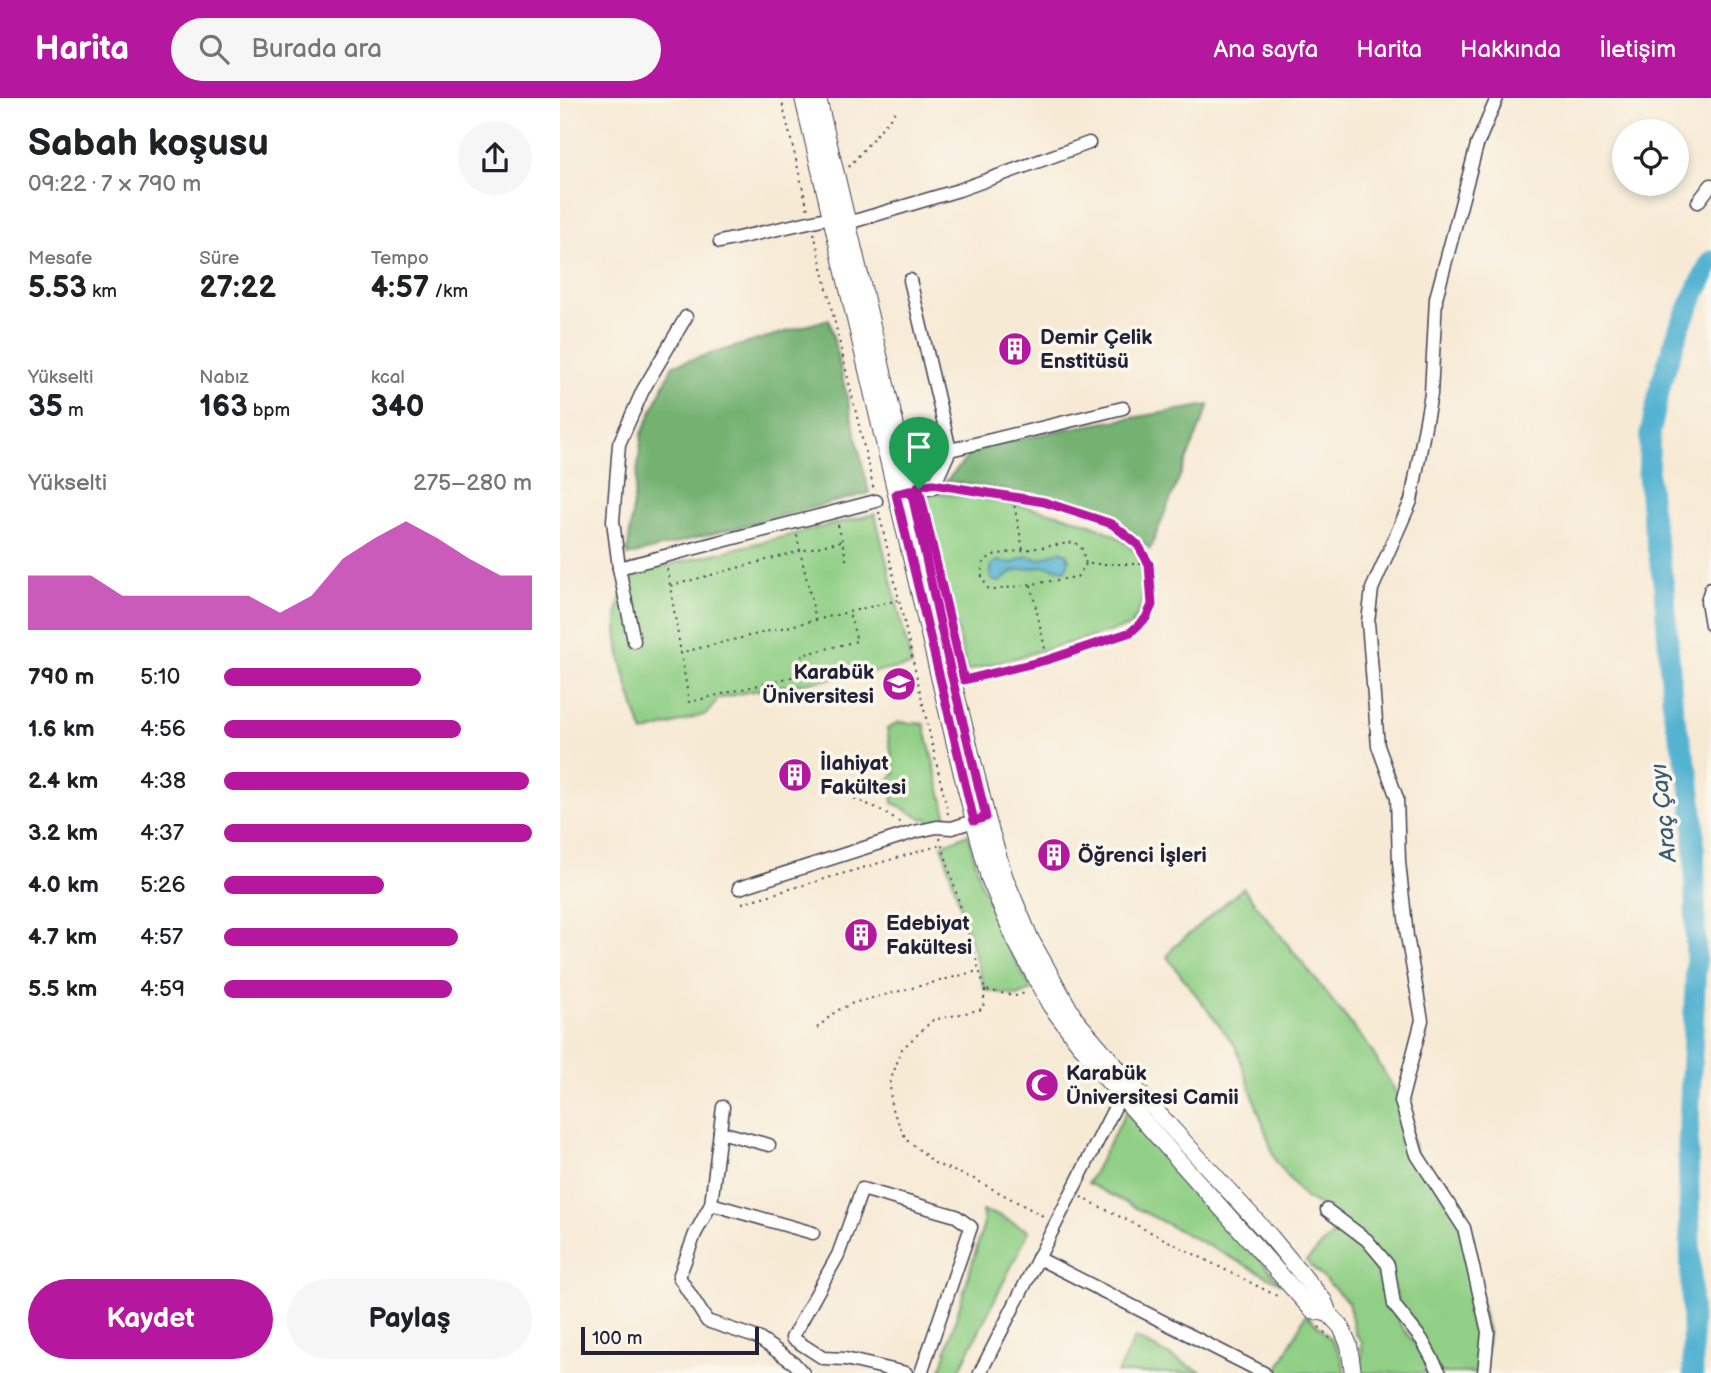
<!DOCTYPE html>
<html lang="tr">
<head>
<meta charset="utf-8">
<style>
	body { margin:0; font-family:"Balsamiq Sans",sans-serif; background:#f6f6f6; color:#202124; height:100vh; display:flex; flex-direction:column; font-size:26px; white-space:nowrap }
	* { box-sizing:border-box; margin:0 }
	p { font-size:23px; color:#757577 }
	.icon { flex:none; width:38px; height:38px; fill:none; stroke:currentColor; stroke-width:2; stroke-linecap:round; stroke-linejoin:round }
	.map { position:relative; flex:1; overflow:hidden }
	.details { display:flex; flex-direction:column; background:#fff; width:560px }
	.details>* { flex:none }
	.buttons { position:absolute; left:1052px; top:21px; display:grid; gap:14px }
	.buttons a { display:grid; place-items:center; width:77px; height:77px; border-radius:50%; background:#fff; box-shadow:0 4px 10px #0003; font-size:35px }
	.scale { position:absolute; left:21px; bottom:18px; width:178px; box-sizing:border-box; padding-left:7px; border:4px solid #22223b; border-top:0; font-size:19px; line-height:24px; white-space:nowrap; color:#22223b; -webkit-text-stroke:5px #fbf7ec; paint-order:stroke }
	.pin { position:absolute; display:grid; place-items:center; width:60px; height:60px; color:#fff; margin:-72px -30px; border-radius:50% 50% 50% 0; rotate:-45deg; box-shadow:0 0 7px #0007 }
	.pin .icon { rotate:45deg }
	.round { display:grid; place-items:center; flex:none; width:74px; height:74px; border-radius:37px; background:#f6f6f6 }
	.summary { display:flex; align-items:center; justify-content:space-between; height:119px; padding:0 28px }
	h1 { font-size:38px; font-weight:600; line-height:52px }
	.figures { display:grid; grid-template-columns:repeat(3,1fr); gap:10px; height:119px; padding:7px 28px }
	.figures div { display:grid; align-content:center }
	.figures b { font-size:30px; font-weight:600 }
	.figures small { font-size:19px; font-weight:400 }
	.figures p { font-size:19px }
	.chart { height:196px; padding:14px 28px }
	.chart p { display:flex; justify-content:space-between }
	.chart svg { width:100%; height:126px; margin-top:7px; fill:#b5179e; opacity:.7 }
	.primary-button { display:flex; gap:14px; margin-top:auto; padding:14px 28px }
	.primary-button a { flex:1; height:80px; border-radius:42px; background:#b5179e; color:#fff; font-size:28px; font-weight:600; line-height:80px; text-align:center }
	.primary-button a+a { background:#f6f6f6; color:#202124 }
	ul { padding:0 28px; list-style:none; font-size:23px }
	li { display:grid; grid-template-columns:112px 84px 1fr; align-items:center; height:52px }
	li i { height:18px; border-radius:9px; background:#b5179e }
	header { display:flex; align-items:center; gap:42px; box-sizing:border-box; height:98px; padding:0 35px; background:#b5179e; color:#fff }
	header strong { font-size:33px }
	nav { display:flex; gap:38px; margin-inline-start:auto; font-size:24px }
	.search { width:490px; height:63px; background:#f6f6f6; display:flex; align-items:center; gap:18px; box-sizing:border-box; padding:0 24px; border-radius:38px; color:#757577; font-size:26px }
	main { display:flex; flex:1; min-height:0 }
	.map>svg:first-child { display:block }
	.green { fill:#90cf85; stroke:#597860; stroke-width:2 }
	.forest { fill:#74b272; stroke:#4b6a56; stroke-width:2 }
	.water { fill:#54b3d2; stroke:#3b6a86; stroke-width:2 }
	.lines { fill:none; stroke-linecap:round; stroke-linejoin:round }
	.river { stroke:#54b3d2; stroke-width:21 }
	.minor-casing { stroke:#424052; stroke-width:15 }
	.major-casing { stroke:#424052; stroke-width:18 }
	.path { stroke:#424052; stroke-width:2; stroke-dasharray:2 5; stroke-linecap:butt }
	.minor { stroke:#fff; stroke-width:12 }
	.major { stroke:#fff; stroke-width:16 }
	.route-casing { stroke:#fff; stroke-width:14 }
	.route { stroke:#b5179e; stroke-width:9 }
	.labels { text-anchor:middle; stroke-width:7; stroke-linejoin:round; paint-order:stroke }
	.poi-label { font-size:21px; font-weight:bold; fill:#22223b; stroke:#fbf7ec; text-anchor:start }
	.water-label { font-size:23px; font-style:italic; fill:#365c77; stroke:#fbf7ec }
</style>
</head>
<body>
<header>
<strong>Harita</strong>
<div class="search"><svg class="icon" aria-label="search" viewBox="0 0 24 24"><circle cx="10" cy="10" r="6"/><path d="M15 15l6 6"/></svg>Burada ara</div>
<nav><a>Ana sayfa</a><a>Harita</a><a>Hakkında</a><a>İletişim</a></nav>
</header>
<main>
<section class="details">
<div class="summary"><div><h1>Sabah koşusu</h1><p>09:22 · 7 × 790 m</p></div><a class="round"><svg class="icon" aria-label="share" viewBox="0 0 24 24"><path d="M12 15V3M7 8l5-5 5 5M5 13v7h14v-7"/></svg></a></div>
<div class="figures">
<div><p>Mesafe</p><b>5.53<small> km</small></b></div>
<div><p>Süre</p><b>27:22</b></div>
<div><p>Tempo</p><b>4:57<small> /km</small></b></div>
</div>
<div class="figures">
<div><p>Yükselti</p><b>35<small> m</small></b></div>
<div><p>Nabız</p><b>163<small> bpm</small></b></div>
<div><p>kcal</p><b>340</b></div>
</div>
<div class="chart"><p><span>Yükselti</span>275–280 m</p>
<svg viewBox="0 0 160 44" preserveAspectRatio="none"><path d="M0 44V25L10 25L20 25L30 32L40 32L50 32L60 32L70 32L80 38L90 32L100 19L110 12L120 6L130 12L140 19L150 25L160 25V44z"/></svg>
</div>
<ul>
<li><b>790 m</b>5:10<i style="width:64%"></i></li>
<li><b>1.6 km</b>4:56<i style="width:77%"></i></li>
<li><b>2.4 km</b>4:38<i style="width:99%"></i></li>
<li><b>3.2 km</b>4:37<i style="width:100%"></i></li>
<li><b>4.0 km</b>5:26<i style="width:52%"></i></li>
<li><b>4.7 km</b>4:57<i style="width:76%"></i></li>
<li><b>5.5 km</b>4:59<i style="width:74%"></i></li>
</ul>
<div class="primary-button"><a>Kaydet</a><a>Paylaş</a></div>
</section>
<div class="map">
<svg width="1151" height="1275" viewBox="0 0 1151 1275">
	<rect width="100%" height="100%" fill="#fbf7ec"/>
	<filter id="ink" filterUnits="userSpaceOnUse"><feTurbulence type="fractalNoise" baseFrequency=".0143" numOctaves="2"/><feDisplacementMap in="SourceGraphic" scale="14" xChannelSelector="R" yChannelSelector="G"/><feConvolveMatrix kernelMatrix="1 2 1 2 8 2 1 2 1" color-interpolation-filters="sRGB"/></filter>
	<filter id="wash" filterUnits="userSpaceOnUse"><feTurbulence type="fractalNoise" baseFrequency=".00686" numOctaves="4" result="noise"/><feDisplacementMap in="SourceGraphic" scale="28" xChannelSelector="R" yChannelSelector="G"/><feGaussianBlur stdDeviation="1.57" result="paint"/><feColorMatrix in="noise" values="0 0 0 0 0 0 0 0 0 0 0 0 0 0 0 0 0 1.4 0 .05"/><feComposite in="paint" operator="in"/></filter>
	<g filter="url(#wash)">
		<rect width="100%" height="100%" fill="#f7ead5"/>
		<!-- green -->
		<g class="green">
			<path d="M377,395c48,7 177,20 202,65 11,21 3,49 -8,68l-164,45 -40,-166 3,-10z"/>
			<path d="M315,416l37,152 -165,26 -29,7 -11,15 -64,19c-13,-37 -46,-126 -9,-156 4,-3 10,-5 15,-7z"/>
			<polygon points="339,624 364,626 387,720 370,725 368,720 363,721 333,705 330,681 335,676 327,631"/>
			<polygon points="408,736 421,786 451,855 472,892 457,898 425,892 382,747"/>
			<polygon points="683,790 810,950 841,1003 857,1057 904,1130 928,1234 924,1275 880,1275 845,1223 827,1167 767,1112 745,1100 716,1064 676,949 607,859 614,849"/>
			<polygon points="566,1014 722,1186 528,1085"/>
			<polygon points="422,1113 438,1117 469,1133 398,1275 380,1275 424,1125"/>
			<polygon points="780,1125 803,1147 840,1226 866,1261 872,1275 801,1275 802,1244 795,1235 788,1204 746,1163 773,1136"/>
			<path d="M746,1216c19,19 36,32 39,59h-69z"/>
			<polygon points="575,1240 643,1275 557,1275"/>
		</g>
		<!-- forest -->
		<g class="forest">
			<polygon points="269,221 309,395 67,458 82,335 113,267"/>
			<polygon points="649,307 590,451 563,426 482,397 386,383 415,351 506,331"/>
		</g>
		<!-- water -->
		<polygon class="water" points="500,453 507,456 509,463 505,472 486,468 459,472 452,474 440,484 434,483 430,478 432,466 437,463 453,465 466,458 480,461"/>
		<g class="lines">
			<!-- river -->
			<polyline class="river" points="1133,1275 1128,1048 1136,866 1134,724 1129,677 1113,613 1104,489 1092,418 1088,377 1090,336 1102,281 1120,228 1151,163"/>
		</g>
	</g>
	<g filter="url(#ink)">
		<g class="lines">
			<!-- minor casing -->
			<g class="minor-casing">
				<g id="minor">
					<polyline points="1138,104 1151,87"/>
					<polyline points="288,125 399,92 529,45"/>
					<polyline points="160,144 271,119"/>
					<polyline points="390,352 563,310"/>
					<polyline points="343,394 373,390 390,352 350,182"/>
					<polyline points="59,470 316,403"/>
					<polyline points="1151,490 1147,503 1151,527"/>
					<polyline points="74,543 59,470 53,423 59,346 83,292 126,219"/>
					<polyline points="179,790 354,734 377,729 392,730 423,720"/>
					<polyline points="163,1009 151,1106 135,1136 119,1179 147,1223 198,1240 234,1265 243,1275"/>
					<polyline points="160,1034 209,1047"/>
					<polyline points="151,1106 253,1135"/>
					<polyline points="767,1112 807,1142 828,1167 834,1207 862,1242 880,1275"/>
					<polyline points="478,1160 704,1275"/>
					<polyline points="346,1275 285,1261 263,1260 232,1240 278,1157 302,1091 396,1118 411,1129 361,1275"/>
					<polyline points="420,1275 561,997"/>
					<polyline points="924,1275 928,1234 904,1130 857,1057 841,1003 862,922 847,838 839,764 837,700 818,648 808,524 812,491 851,403 871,296 876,200 917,47 937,0"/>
				</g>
			</g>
			<!-- major casing -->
			<g class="major-casing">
				<g id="major">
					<polyline points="243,0 402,676 429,780 455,842 490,907 547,982 752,1212 769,1216"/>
					<polyline points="258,0 351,392 390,571 428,724 445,780 471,842 515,921 565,979 711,1139 764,1203 769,1216 781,1229 789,1247 793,1275"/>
				</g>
			</g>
			<!-- path -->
			<g class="path">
				<polyline points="221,0 248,112"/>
				<polyline points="289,69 335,14"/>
				<polyline points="254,135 314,392"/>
				<polyline points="387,388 484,404 552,426 578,447 589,466 592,486 592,507 586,520 571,534 487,561 408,580"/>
				<polyline points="453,401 463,451"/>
				<polyline points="319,414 388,716"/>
				<polyline points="278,427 282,442"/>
				<polyline points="237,437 240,453 282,443 287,465"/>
				<polyline points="526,466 517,479 434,492 427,490 421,476 424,463 433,457 515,444 522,451 526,466 588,466"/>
				<polyline points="107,471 110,487"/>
				<polyline points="471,487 487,560"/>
				<polyline points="256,522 240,453 110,488 129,604 248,575 242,557 297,543 289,515"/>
				<polyline points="119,555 338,502"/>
				<polyline points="275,693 319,711 342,726"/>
				<polyline points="380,740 425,892 457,898 467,894"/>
				<polyline points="182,805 381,747"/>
				<polyline points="425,892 423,911 373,922 342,951 330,984 331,1009 346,1041 376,1066 414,1081 485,1119"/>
				<polyline points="257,930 276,913 293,905 418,873"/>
				<polyline points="521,1099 719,1199"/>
				<polyline points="759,1229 770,1240"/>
			</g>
			<!-- minor -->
			<use href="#minor" class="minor"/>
			<!-- major -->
			<use href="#major" class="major"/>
		</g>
	</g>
	<g class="lines" filter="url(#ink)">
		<!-- route casing -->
		<g class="route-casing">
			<polyline id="route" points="359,391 351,392 390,571 426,719 414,723 336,396 359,391 358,388 373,386 484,404 552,426 578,447 589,466 592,507 586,520 571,534 487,562 404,582 359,391"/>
		</g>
		<!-- route -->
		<use href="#route" class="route"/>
	</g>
	<!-- icons -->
	<defs>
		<g id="building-disc" transform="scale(1.75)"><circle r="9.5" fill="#b5179e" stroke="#fbf7ec"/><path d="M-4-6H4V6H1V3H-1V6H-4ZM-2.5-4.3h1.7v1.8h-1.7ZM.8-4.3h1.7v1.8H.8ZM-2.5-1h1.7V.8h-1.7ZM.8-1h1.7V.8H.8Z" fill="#fff"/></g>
		<g id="university-disc" transform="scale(1.75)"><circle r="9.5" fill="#b5179e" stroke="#fbf7ec"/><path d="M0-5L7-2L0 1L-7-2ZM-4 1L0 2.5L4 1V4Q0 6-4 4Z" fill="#fff"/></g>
		<g id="mosque-disc" transform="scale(1.75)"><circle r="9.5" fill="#b5179e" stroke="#fbf7ec"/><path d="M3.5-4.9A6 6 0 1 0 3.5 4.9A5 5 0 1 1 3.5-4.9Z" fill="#fff"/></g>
	</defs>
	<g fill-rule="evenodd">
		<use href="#building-disc" x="455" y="251"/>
		<use href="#university-disc" x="339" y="586"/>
		<use href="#building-disc" x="235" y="677"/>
		<use href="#building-disc" x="494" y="757"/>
		<use href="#building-disc" x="301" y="837"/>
		<use href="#mosque-disc" x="482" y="987"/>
	</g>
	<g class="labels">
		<!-- poi labels -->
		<g class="poi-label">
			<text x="480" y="246">Demir Çelik<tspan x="480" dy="24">Enstitüsü</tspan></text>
			<text x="314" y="581" text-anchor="end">Karabük<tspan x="314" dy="24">Üniversitesi</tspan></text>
			<text x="260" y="672">İlahiyat<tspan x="260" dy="24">Fakültesi</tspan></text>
			<text x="518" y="764">Öğrenci İşleri</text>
			<text x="326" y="832">Edebiyat<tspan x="326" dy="24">Fakültesi</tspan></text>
			<text x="506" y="982">Karabük<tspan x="506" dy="24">Üniversitesi Camii</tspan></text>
		</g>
		<!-- water labels -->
		<g class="water-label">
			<text transform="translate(1103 715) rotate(-96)" y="8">Araç Çayı</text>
		</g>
	</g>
</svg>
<div class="buttons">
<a><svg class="icon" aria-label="locate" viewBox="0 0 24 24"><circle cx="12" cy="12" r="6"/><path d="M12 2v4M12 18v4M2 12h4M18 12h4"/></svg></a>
</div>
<div class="scale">100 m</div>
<div class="pin" style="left:359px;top:391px;background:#1e9e55"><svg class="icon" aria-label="arrive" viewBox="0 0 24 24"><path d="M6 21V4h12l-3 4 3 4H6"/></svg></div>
</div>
</main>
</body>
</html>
